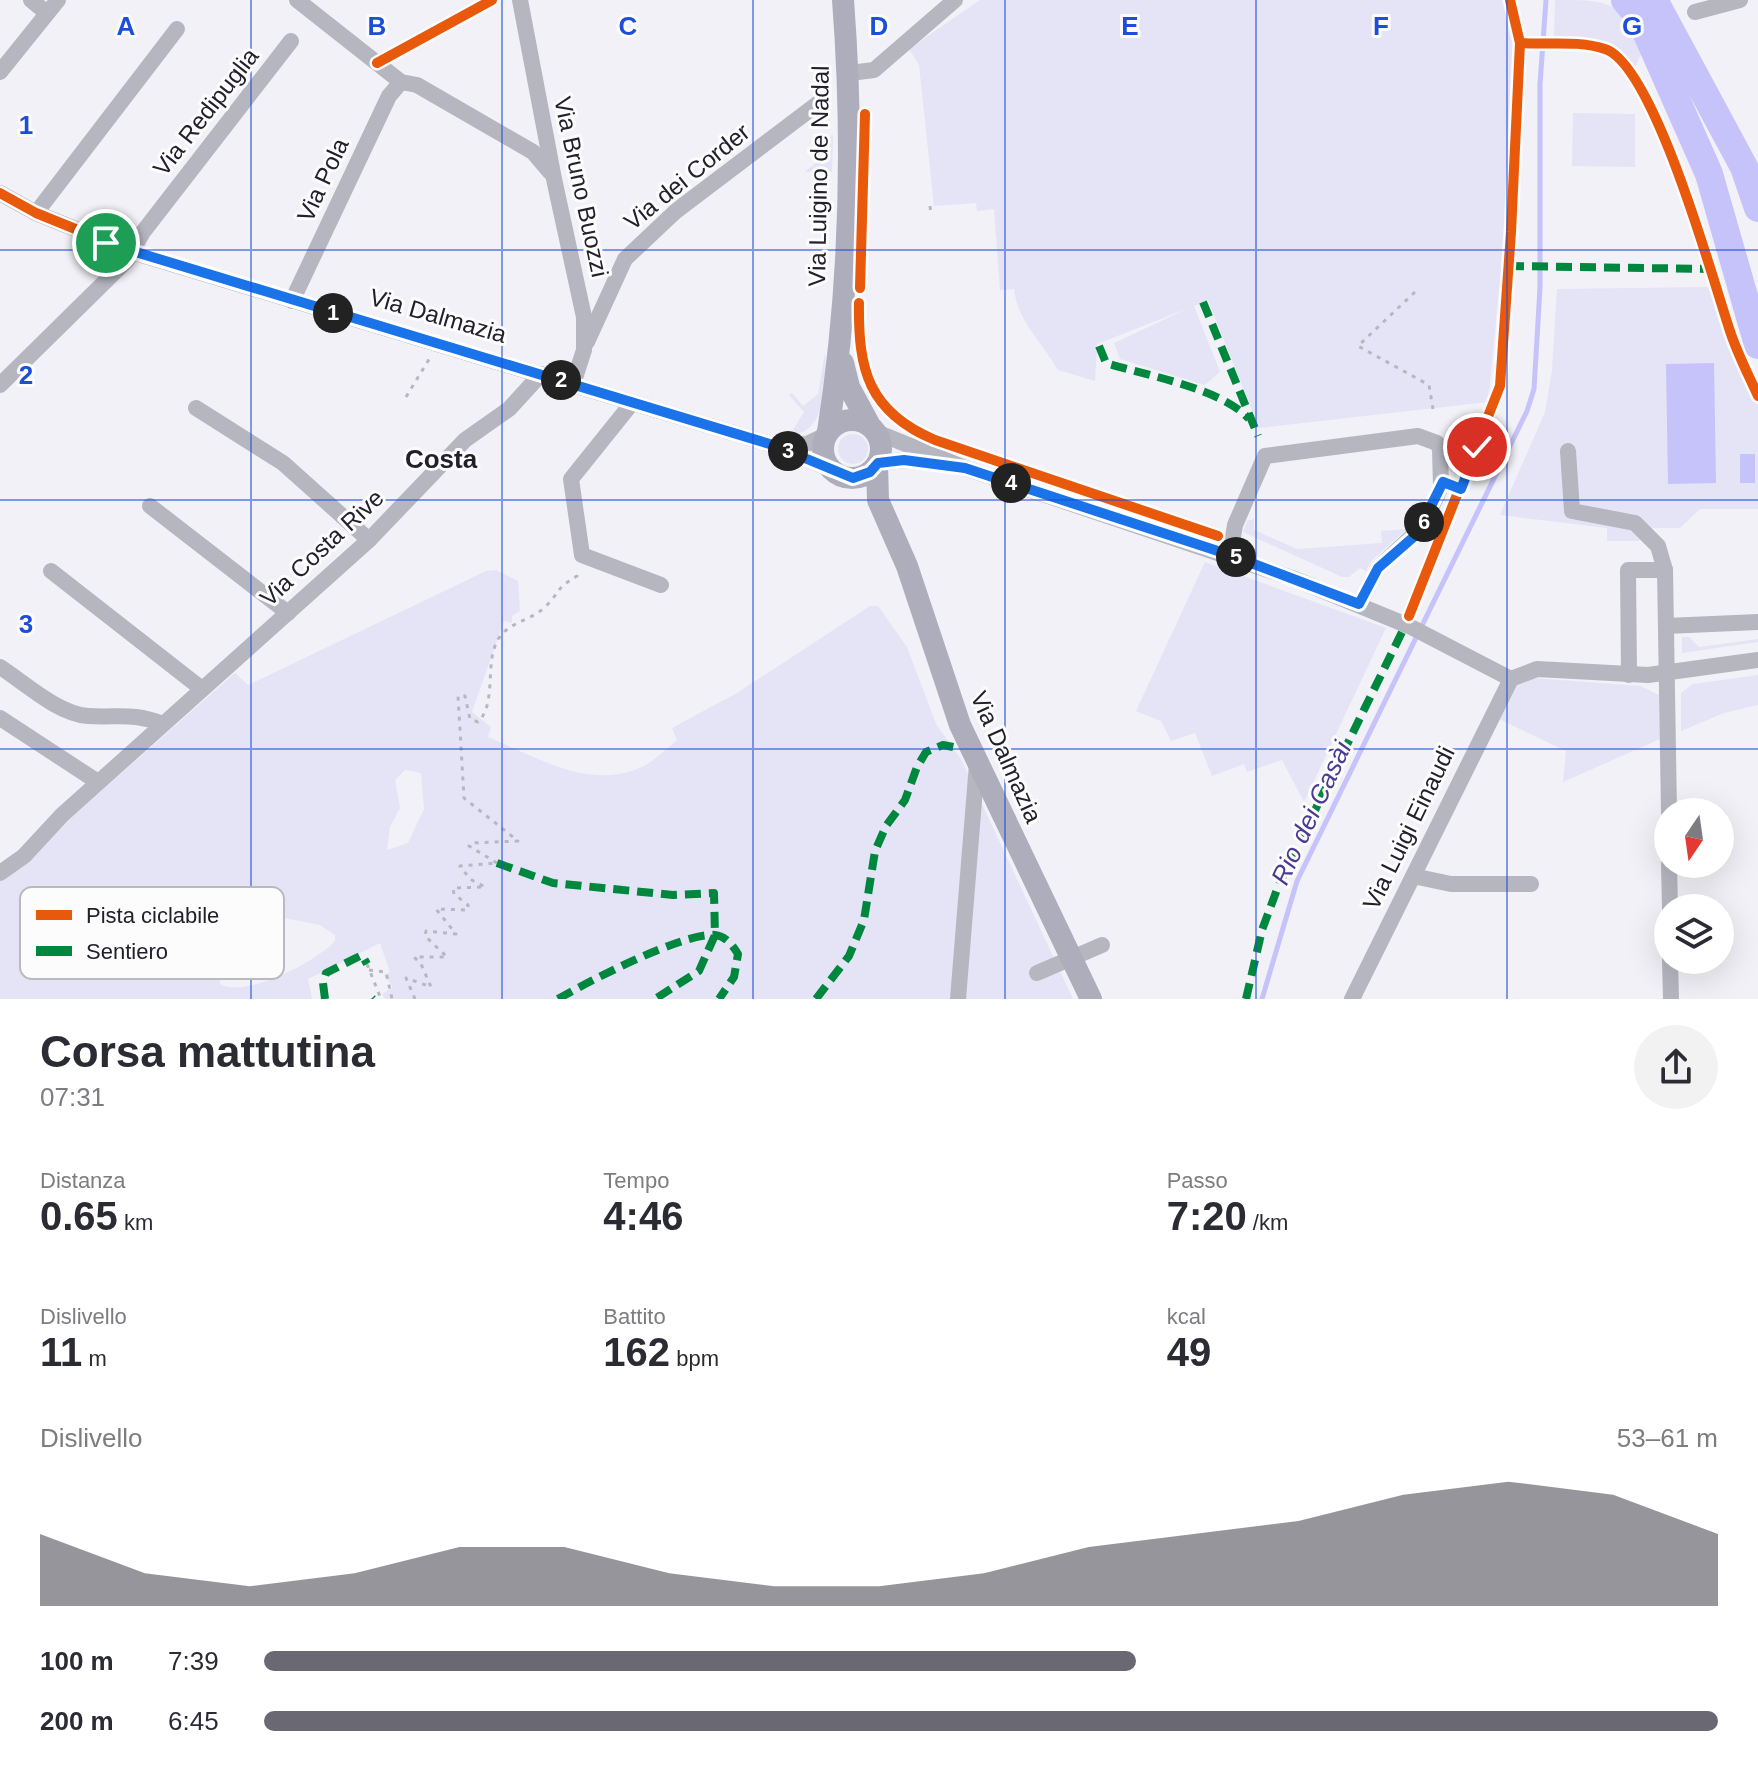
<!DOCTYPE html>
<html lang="it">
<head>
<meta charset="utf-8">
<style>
	body { margin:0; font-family:Arial,sans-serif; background:#f2f2f3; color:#2b2b33; height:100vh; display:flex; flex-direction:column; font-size:30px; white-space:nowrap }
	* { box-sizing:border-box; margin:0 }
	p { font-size:26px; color:#7c7c81 }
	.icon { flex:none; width:44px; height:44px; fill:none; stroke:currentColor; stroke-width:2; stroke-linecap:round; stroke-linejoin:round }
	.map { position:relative; height:999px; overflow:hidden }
	.sheet { display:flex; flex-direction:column; background:#fff; flex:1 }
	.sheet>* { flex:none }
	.needle { width:52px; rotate:193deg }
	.tools { position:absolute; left:1654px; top:798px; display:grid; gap:16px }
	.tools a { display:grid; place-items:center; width:80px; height:80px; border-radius:50%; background:#fff; box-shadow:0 8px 32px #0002; font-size:40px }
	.pin { position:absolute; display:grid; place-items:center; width:68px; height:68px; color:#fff; margin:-34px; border:4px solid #fff; border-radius:50%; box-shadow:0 2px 8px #0007 }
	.km { position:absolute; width:40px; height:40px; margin:-20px; border-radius:50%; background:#222; color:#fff; font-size:22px; line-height:40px; text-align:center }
	.round { display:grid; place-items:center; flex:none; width:84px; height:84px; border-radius:42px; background:#f2f2f3 }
	.summary { display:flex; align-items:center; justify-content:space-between; height:136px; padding:0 40px }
	h1 { font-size:44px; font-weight:700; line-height:60px }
	.stats { display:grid; grid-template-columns:repeat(3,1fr); gap:12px; height:136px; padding:8px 40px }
	.stats div { display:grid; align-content:center }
	.stats b { font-size:40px; font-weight:700 }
	.stats small { font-size:22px; font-weight:400 }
	.stats p { font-size:22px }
	.chart { height:224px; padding:16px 40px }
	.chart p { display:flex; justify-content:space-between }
	.chart svg { width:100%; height:144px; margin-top:8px; fill:#6a6973; opacity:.7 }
	ul { padding:0 40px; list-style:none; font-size:26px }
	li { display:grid; grid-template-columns:128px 96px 1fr; align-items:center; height:60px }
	li i { height:20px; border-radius:10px; background:#6a6973 }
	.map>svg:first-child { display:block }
	.green { fill:#e4e4f6; fill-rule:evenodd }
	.water { fill:#c6c2fa }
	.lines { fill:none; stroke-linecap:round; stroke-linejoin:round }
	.stream { stroke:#c6c2fa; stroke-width:5 }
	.river { stroke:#c6c2fa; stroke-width:28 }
	.path { stroke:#b7b7c0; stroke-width:3; stroke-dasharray:4 6; stroke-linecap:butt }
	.minor { stroke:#b6b6c1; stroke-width:16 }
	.major { stroke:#aeadbb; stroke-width:22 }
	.quiet { stroke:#00873e; stroke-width:8; stroke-dasharray:16 8; stroke-linecap:butt }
	.cycleway-casing { stroke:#fcfcfc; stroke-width:15 }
	.cycleway { stroke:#e8590c; stroke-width:10 }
	.route-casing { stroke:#fff; stroke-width:16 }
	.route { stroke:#1a73e8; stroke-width:10 }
	.grid { fill:none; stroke:#1d4ed8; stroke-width:2; stroke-opacity:0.55 }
	.labels { text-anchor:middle; stroke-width:6; stroke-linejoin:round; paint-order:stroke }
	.street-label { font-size:24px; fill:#21202c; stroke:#fcfcfc }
	.neighbourhood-label { font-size:26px; font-weight:bold; fill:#21202c; stroke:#fcfcfc }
	.water-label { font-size:26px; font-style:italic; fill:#4a3a92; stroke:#fcfcfc }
	.key { fill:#fcfcfc; stroke:#bababe; stroke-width:2 }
	.key-label { font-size:22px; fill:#21202c }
	.grid-label { font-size:26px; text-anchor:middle; font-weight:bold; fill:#1d4ed8; stroke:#fcfcfc; stroke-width:6; stroke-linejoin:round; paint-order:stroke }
</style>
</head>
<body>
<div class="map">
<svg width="1758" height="999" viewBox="0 0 1758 999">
	<rect width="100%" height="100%" fill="#f1f1f7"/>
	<!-- green -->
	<g class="green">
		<path d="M980,0h523l11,44v17l-9,170 -17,171 -229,26 -51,-128 -14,6 26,66 -15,13 -85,-26 -6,-16 75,-35 -92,36 -2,37 -37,-11c-16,-28 -40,-48 -44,-81l-14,1 -6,-81 -17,2 -1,-8 -42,3 -15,-141 -10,-16z"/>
		<path d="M1555,0c55,0 67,0 86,54l-6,14 -27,-23 -54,-7z"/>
		<polygon points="1573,113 1635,114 1635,167 1572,166"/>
		<polygon points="833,135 832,172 805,172 832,149 825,138"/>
		<polygon points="1711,287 1717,294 1724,327 1758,405 1758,509 1700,509 1680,528 1652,528 1639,541 1607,541 1607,528 1500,515 1545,412 1552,370 1557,289"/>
		<path d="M825,352c2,28 2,82 -35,83l14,-23 -15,-17 3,-2 11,13 15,-12z"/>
		<circle cx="853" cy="449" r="15"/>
		<polygon points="1254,519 1254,530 1297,549 1382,543 1381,531 1407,529 1371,561 1366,571 1360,568 1349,577 1342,577 1243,532 1247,521"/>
		<polygon points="1205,562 1386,628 1304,802 1282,760 1247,772 1244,764 1212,776 1195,733 1171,741 1161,721 1136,711"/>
		<path d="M496,570l22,11 2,30 -8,5v7l-8,-2 -32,91 19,15 -3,10c49,20 101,54 154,30 12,-6 24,-18 35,-27l-5,-12 65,-35 133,-87h8l29,41 29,77 25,35 112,240h-688l-3,-5 11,-7 -9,-12 6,-3 -10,-29 -72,36 4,20h-312v-119l235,-207 13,12 238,-114zM405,770l16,3 3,36 -16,34 -21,7 3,-23 10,-19 -5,-28zM238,909l82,16 15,10v6c-19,21 -91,58 -115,43 3,-21 -1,-63 18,-75z"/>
		<polygon points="1682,637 1689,637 1699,647 1758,639 1758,642 1682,653"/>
		<polygon points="1758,675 1758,705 1724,713 1681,731 1681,693 1693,684"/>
		<polygon points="1533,678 1641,686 1659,695 1660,739 1563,782 1566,751 1499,719 1515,687"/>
	</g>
	<!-- water -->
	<g class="water">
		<polygon points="1714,363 1716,483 1668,484 1666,364"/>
		<rect x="1740" y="454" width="15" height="29"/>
	</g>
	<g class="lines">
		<!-- stream -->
		<polyline class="stream" points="1262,999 1297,881 1527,411 1534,389 1540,288 1540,84 1546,0"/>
		<!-- river -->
		<g class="river">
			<polyline points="1625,0 1640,18 1709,174 1758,345"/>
			<polyline points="1654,0 1744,167 1758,208"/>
		</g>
		<!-- path -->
		<g class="path">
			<polyline points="930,206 931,214"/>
			<polyline points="1415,292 1358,346 1429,385 1433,409"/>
			<polyline points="406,397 431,356"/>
			<path d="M497,863l-28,-17 2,-3 47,-2 -54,-43 -6,-102h7l5,23 8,3c17,-16 9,-52 16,-73 8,-28 34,-25 52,-43 15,-15 9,-17 31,-30l2,-6"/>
			<polyline points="367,964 381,999"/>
			<polyline points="369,970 386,972 392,999"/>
			<polyline points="415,999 406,978 431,987 421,964 414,957 447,957 425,936 426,931 456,934 436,909 468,910 468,905 454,894 453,888 485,887 470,879 460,866 497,863"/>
		</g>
		<!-- minor -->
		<g class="minor">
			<polyline points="31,0 47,13"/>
			<polyline points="297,0 401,82 417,85 533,152 550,172"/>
			<polyline points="520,0 554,179 584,317 584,350 573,384"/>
			<polyline points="1695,12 1740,0"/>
			<polyline points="0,72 58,0"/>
			<polyline points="850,73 874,70 955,0"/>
			<polyline points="0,193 36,213 132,252 773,445 832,470"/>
			<polyline points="36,213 177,29"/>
			<polyline points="292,301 389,96 401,82"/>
			<polyline points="587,342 625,259 676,211 820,102"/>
			<polyline points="0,385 127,260 143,232 291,41"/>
			<polyline points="632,403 571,479 582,555 661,585"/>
			<polyline points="196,408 283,463 369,540"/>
			<polyline points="876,432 965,468 1292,578 1409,626 1511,679"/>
			<polyline points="782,446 807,444 826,435"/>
			<polyline points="1568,451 1572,511 1635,523 1658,546 1665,570"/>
			<polyline points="878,463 904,460 936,463"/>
			<polyline points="150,506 288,613"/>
			<polyline points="1230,555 1235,525 1265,456 1418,436 1437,443 1440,449 1441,487 1422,527 1378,568 1359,604"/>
			<polyline points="51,571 202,689"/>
			<polyline points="1666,626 1758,622"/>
			<path d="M0,667c25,16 58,47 88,49 31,2 44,-4 75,8"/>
			<polyline points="1629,675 1628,570 1665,570 1669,812"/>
			<polyline points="0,718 98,782"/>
			<polyline points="1669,864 1670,908"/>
			<polyline points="0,873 24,856 62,815 369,540 465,440 509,409 541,374"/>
			<polyline points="1413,876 1451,884 1531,884"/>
			<polyline points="1670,960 1671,999"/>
			<polyline points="1037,973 1102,945"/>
			<polyline points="958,999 977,764"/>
			<polyline points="1352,999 1511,679 1537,669 1648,675 1758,660"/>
		</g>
		<!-- major -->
		<g class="major">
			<polyline points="843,363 849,387 869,424"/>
			<circle cx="852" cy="449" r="29"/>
			<path d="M828,432c22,-142 26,-289 15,-432"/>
			<polyline points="877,465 878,500 907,566 960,725 1091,999"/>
		</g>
		<!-- quiet -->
		<g class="quiet">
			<polyline points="1508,266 1711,269"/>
			<polyline points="1203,302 1258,436"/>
			<path d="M1099,346l7,17c39,12 117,26 143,56"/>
			<polyline points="497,863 553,883 673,895 714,893 715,935 699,971 655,999"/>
			<polyline points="372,998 373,999"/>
			<polyline points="325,999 323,983 326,973 362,955 367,964"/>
			<path d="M558,999c29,-17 126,-67 157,-64 11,1 18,11 23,19l-4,23 -15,22"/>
			<polyline points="816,999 849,956 864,920 875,851 886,826 905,800 917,767 926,752 943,745 958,748"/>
			<polyline points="1246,999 1262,930 1279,884 1402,632"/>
		</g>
		<!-- cycleway casing -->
		<g class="cycleway-casing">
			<g id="cycleway">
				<path d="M1520,43c26,2 59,-3 85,6 49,16 107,228 124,279 7,23 19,46 29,68"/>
				<polyline points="377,63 492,0"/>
				<polyline points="0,193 36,213 132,252 773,445 832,470"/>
				<polyline points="860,288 865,114"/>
				<path d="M859,303c-1,66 9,109 76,137l283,96"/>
				<polyline points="1409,616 1500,386 1511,232 1520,43 1510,0"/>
			</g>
		</g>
		<!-- cycleway -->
		<use href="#cycleway" class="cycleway"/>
	</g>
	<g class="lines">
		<!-- route casing -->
		<g class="route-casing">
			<polyline id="route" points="106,243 773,445 853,478 870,472 878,463 904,460 965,468 1230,555 1359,604 1378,568 1417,534 1443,482 1461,489 1477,447"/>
		</g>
		<!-- route -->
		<use href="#route" class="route"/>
	</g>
	<!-- grid -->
	<path class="grid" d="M251,0v999M502,0v999M753,0v999M1005,0v999M1256,0v999M1507,0v999M0,250h1758M0,500h1758M0,749h1758"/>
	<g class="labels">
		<!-- street labels -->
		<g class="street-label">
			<text transform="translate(206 112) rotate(-52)" y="8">Via Redipuglia</text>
			<text transform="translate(819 176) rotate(-89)" y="8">Via Luigino de Nadal</text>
			<text transform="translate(687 177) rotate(-39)" y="8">Via dei Corder</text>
			<text transform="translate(323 180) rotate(-65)" y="8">Via Pola</text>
			<text transform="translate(581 187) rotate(78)" y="8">Via Bruno Buozzi</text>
			<text transform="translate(438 316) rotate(16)" y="8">Via Dalmazia</text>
			<text transform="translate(322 548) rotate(-43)" y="8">Via Costa Rive</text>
			<text transform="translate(1006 757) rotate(66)" y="8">Via Dalmazia</text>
			<text transform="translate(1409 828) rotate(-64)" y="8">Via Luigi Einaudi</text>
		</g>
		<!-- neighbourhood labels -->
		<g class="neighbourhood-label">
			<text x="441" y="468">Costa</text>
		</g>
		<!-- water labels -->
		<g class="water-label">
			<text transform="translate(1311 813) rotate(-65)" y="9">Rio dei Casài</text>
		</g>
	</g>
	<!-- legend -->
	<rect x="20" y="887" width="264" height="92" rx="12" class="key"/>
	<rect x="36" y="910" width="36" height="10" fill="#e8590c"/>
	<rect x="36" y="946" width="36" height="10" fill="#00873e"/>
	<g class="key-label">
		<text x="86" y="923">Pista ciclabile</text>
		<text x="86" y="959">Sentiero</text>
	</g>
	<g class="grid-label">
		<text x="126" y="35">A</text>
		<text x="377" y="35">B</text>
		<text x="628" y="35">C</text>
		<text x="879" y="35">D</text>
		<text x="1130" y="35">E</text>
		<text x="1381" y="35">F</text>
		<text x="1632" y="35">G</text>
		<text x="26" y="134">1</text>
		<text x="26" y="384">2</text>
		<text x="26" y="633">3</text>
	</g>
</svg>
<div class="tools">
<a><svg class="needle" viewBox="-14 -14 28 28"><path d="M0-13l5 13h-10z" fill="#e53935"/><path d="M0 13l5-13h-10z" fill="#7c7c81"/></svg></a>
<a><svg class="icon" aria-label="layers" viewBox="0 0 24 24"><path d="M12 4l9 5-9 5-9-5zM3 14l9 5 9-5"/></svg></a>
</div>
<div class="pin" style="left:106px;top:243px;background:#1e9e55"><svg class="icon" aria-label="arrive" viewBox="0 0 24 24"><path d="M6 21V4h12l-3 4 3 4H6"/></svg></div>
<div class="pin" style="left:1477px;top:447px;background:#d93025"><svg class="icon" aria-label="check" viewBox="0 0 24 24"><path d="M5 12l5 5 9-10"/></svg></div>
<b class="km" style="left:333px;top:313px">1</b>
<b class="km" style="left:561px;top:380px">2</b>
<b class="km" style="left:788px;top:451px">3</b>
<b class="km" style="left:1011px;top:483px">4</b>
<b class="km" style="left:1236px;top:557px">5</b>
<b class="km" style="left:1424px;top:522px">6</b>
</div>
<section class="sheet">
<div class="summary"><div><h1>Corsa mattutina</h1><p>07:31</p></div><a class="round"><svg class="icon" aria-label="share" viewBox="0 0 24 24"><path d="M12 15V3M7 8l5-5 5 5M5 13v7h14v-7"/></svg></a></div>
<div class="stats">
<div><p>Distanza</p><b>0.65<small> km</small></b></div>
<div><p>Tempo</p><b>4:46</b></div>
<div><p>Passo</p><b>7:20<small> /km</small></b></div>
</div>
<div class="stats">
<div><p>Dislivello</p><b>11<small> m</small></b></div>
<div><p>Battito</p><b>162<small> bpm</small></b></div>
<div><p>kcal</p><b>49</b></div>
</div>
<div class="chart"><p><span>Dislivello</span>53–61 m</p>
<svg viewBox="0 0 160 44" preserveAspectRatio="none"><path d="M0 44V22L10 34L20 38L30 34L40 26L50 26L60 34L70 38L80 38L90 34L100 26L110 22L120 18L130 10L140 6L150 10L160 22V44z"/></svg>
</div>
<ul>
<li><b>100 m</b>7:39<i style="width:60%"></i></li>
<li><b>200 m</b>6:45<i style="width:100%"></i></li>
</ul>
</section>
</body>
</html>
